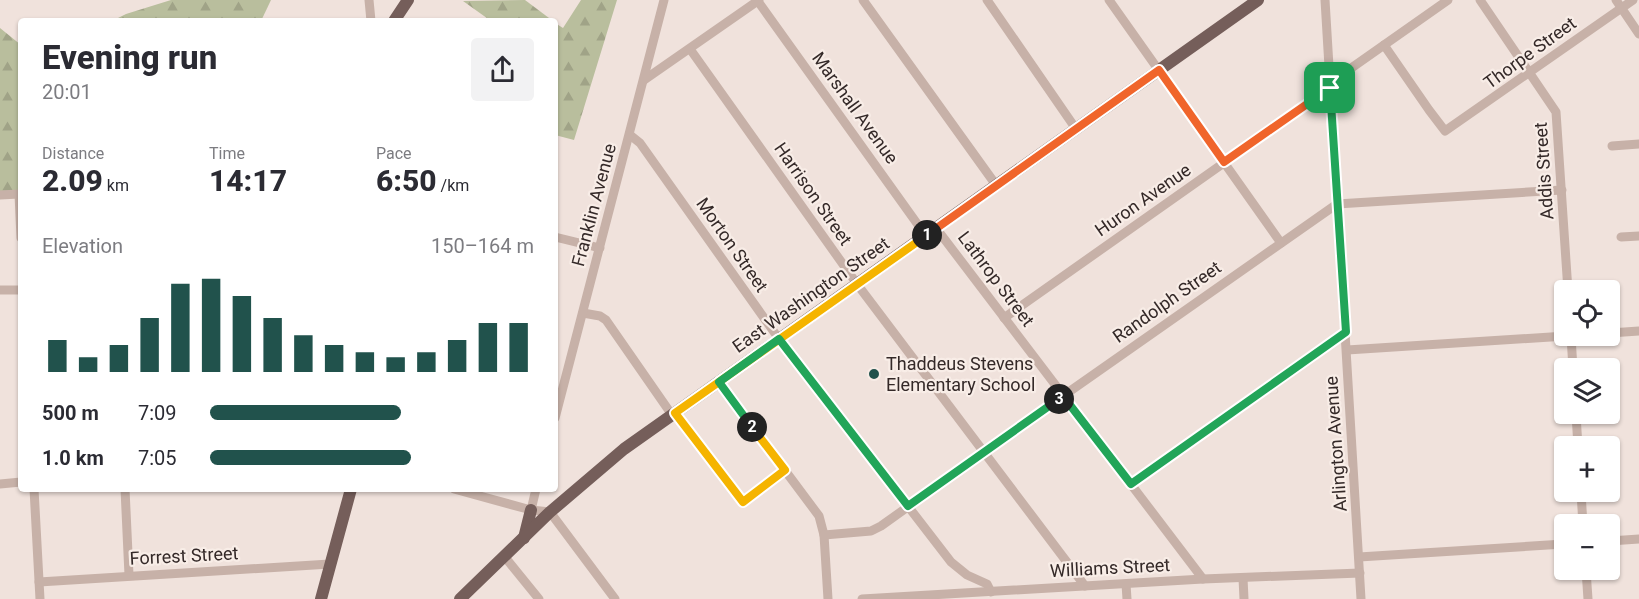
<!DOCTYPE html>
<html lang="en">
<head>
<meta charset="utf-8">
<style>
	body { margin:0; font-family:Roboto,sans-serif; background:#f2f2f3; color:#2b2b33; height:100vh; display:flex; flex-direction:column; font-size:22px; white-space:nowrap }
	* { box-sizing:border-box; margin:0 }
	p { font-size:20px; color:#7c7c81 }
	.icon { flex:none; width:33px; height:33px; fill:none; stroke:currentColor; stroke-width:2; stroke-linecap:round; stroke-linejoin:round }
	.map { position:relative; flex:1; overflow:hidden }
	.panel { position:absolute; left:18px; top:18px; width:540px; height:474px; display:flex; flex-direction:column; background:#fff; border-radius:6px; box-shadow:0 2px 4px #0004 }
	.panel>* { flex:none }
	.controls { position:absolute; left:1554px; top:280px; display:grid; gap:12px }
	.controls a { display:grid; place-items:center; width:66px; height:66px; border-radius:6px; background:#fff; box-shadow:0 2px 4px #0004; font-size:30px }
	.pin { position:absolute; display:grid; place-items:center; width:51px; height:51px; color:#fff; margin:-26px; border-radius:12px; box-shadow:0 3px 9px #0006 }
	.km { position:absolute; width:30px; height:30px; margin:-15px; border-radius:50%; background:#222; color:#fff; font-size:16px; line-height:30px; text-align:center }
	.round { display:grid; place-items:center; flex:none; width:63px; height:63px; border-radius:6px; background:#f2f2f3 }
	.headline { display:flex; align-items:center; justify-content:space-between; height:102px; padding:0 24px }
	h1 { font-size:33px; font-weight:800; line-height:45px }
	.figures { display:grid; grid-template-columns:repeat(3,1fr); gap:9px; height:102px; padding:6px 24px }
	.figures div { display:grid; align-content:center }
	.figures b { font-size:30px; font-weight:800 }
	.figures small { font-size:16px; font-weight:400 }
	.figures p { font-size:16px }
	.chart { height:168px; padding:12px 24px }
	.chart p { display:flex; justify-content:space-between }
	.chart svg { width:100%; height:108px; margin-top:6px; stroke:#21524c; stroke-width:6 }
	ul { padding:0 24px; list-style:none; font-size:20px }
	li { display:grid; grid-template-columns:96px 72px 1fr; align-items:center; height:45px }
	li i { height:15px; border-radius:8px; background:#21524c }
	.map>svg:first-child { display:block }
	.forest { fill:url(#forest-firs) }
	.lines { fill:none; stroke-linecap:round; stroke-linejoin:round }
	.minor { stroke:#c7b1a8; stroke-width:9 }
	.major { stroke:#755e5a; stroke-width:12 }
	.split-1-casing { stroke:#fff; stroke-width:12 }
	.split-2-casing { stroke:#fff; stroke-width:12 }
	.split-3-casing { stroke:#fff; stroke-width:12 }
	.split-4-casing { stroke:#fff; stroke-width:12 }
	.split-1 { stroke:#f0652b; stroke-width:8 }
	.split-2 { stroke:#f5b400; stroke-width:8 }
	.split-3 { stroke:#22a559; stroke-width:8 }
	.split-4 { stroke:#22a559; stroke-width:8 }
	.poi-dot { fill:#21524c; stroke:#f8ede7; stroke-width:2 }
	.labels { text-anchor:middle; stroke-width:4.5; stroke-linejoin:round; paint-order:stroke }
	.street-label { font-size:18px; fill:#342928; stroke:#f8ede7 }
	.poi-label { font-size:18px; fill:#342928; stroke:#f8ede7; text-anchor:start }
</style>
</head>
<body>
<div class="map">
<svg width="1639" height="599" viewBox="0 0 1639 599">
	<defs>
		<pattern id="forest-firs" width="22" height="20" patternUnits="userSpaceOnUse" patternTransform="scale(1.5)"><rect width="22" height="20" fill="#b9be9d"/><path d="M5 1l3.5 6h-7zM16 11l3.5 6h-7z" fill="#a0a387"/></pattern>
	</defs>
	<rect width="100%" height="100%" fill="#f0e2dc"/>
	<!-- forest -->
	<g class="forest">
		<polygon points="171,0 271,0 261,21 112,21 126,14"/>
		<polygon points="525,0 553,21 491,21 463,1"/>
		<polygon points="581,0 617,0 574,140 555,135 555,23 563,28"/>
		<polygon points="0,28 21,45 21,193 0,195"/>
	</g>
	<g class="lines">
		<!-- minor -->
		<g class="minor">
			<polyline points="369,0 371,21"/>
			<polyline points="757,0 926,236"/>
			<polyline points="863,0 996,185"/>
			<polyline points="987,0 1076,129"/>
			<polyline points="1109,0 1281,243"/>
			<polyline points="1325,0 1361,599"/>
			<polyline points="1480,0 1556,112 1568,291"/>
			<polyline points="1616,0 1639,34"/>
			<polyline points="1384,45 1429,110 1445,131 1633,0"/>
			<polyline points="690,49 857,284 1085,586"/>
			<polyline points="644,80 759,0"/>
			<polyline points="1330,83 1448,0"/>
			<polyline points="630,135 640,143 779,339 951,562 967,575 987,584 991,592"/>
			<polyline points="1612,146 1639,144"/>
			<polyline points="0,195 19,194 21,238"/>
			<polyline points="936,228 1203,579"/>
			<polyline points="555,237 600,248"/>
			<polyline points="1621,237 1639,236"/>
			<polyline points="0,290 21,290"/>
			<polyline points="583,313 600,316 606,320 672,415"/>
			<polyline points="1004,318 1330,88"/>
			<polyline points="1610,333 1639,331"/>
			<polyline points="1571,336 1573,369"/>
			<polyline points="1347,350 1566,336"/>
			<polyline points="719,382 819,516 824,535 828,599"/>
			<polyline points="675,413 743,502 785,470"/>
			<polyline points="1576,414 1578,447"/>
			<polyline points="555,418 664,0"/>
			<polyline points="0,484 21,482"/>
			<polyline points="1131,484 1345,332"/>
			<polyline points="34,489 40,599"/>
			<polyline points="125,489 129,575"/>
			<polyline points="454,489 531,510 550,512 615,599"/>
			<polyline points="1581,492 1583,525"/>
			<polyline points="531,510 536,489"/>
			<polyline points="824,535 871,531 881,526 1063,396 1337,204 1562,190"/>
			<polyline points="1610,541 1639,539"/>
			<polyline points="504,556 539,599"/>
			<polyline points="1359,557 1564,544"/>
			<polyline points="1586,570 1588,599"/>
			<polyline points="1243,578 1244,599"/>
			<polyline points="39,582 330,564"/>
			<polyline points="1126,584 1127,599"/>
			<polyline points="862,599 1203,579 1360,573"/>
		</g>
		<!-- major -->
		<g class="major">
			<polyline points="394,21 408,0"/>
			<polyline points="524,538 531,510"/>
			<polyline points="321,599 351,489"/>
			<polyline points="460,599 550,512 624,449 1258,0"/>
		</g>
	</g>
	<g class="lines">
		<!-- split-1 casing -->
		<g class="split-1-casing">
			<polyline id="split-1" points="927,235 1159,70 1224,162 1330,88"/>
		</g>
		<!-- split-2 casing -->
		<g class="split-2-casing">
			<polyline id="split-2" points="752,427 785,470 743,502 675,413 927,235"/>
		</g>
		<!-- split-3 casing -->
		<g class="split-3-casing">
			<polyline id="split-3" points="752,427 719,382 779,339 908,506 1059,399"/>
		</g>
		<!-- split-4 casing -->
		<g class="split-4-casing">
			<polyline id="split-4" points="1059,399 1063,396 1131,484 1346,332 1330,88"/>
		</g>
		<!-- split-1 -->
		<use href="#split-1" class="split-1"/>
		<!-- split-2 -->
		<use href="#split-2" class="split-2"/>
		<!-- split-3 -->
		<use href="#split-3" class="split-3"/>
		<!-- split-4 -->
		<use href="#split-4" class="split-4"/>
	</g>
	<!-- markers -->
	<circle class="poi-dot" cx="874" cy="374" r="6"/>
	<g class="labels">
		<!-- street labels -->
		<g class="street-label">
			<text transform="translate(1530 53) rotate(-36)" y="6">Thorpe Street</text>
			<text transform="translate(855 108) rotate(54)" y="6">Marshall Avenue</text>
			<text transform="translate(1544 171) rotate(-94)" y="6">Addis Street</text>
			<text transform="translate(813 194) rotate(55)" y="6">Harrison Street</text>
			<text transform="translate(1143 200) rotate(-35)" y="6">Huron Avenue</text>
			<text transform="translate(594 205) rotate(-75)" y="6">Franklin Avenue</text>
			<text transform="translate(732 245) rotate(55)" y="6">Morton Street</text>
			<text transform="translate(996 279) rotate(53)" y="6">Lathrop Street</text>
			<text transform="translate(811 295) rotate(-35)" y="6">East Washington Street</text>
			<text transform="translate(1167 302) rotate(-35)" y="6">Randolph Street</text>
			<text transform="translate(1336 444) rotate(-94)" y="6">Arlington Avenue</text>
			<text transform="translate(184 556) rotate(-3)" y="6">Forrest Street</text>
			<text transform="translate(1110 568) rotate(-3)" y="6">Williams Street</text>
		</g>
		<!-- poi labels -->
		<g class="poi-label">
			<text x="886" y="370">Thaddeus Stevens<tspan x="886" dy="21">Elementary School</tspan></text>
		</g>
	</g>
</svg>
<div class="controls">
<a><svg class="icon" aria-label="locate" viewBox="0 0 24 24"><circle cx="12" cy="12" r="6"/><path d="M12 2v4M12 18v4M2 12h4M18 12h4"/></svg></a>
<a><svg class="icon" aria-label="layers" viewBox="0 0 24 24"><path d="M12 4l9 5-9 5-9-5zM3 14l9 5 9-5"/></svg></a>
<a>+</a>
<a>−</a>
</div>
<div class="pin" style="left:1330px;top:88px;background:#1e9e55"><svg class="icon" aria-label="arrive" viewBox="0 0 24 24"><path d="M6 21V4h12l-3 4 3 4H6"/></svg></div>
<b class="km" style="left:927px;top:235px">1</b>
<b class="km" style="left:752px;top:427px">2</b>
<b class="km" style="left:1059px;top:399px">3</b>
<section class="panel">
<div class="headline"><div><h1>Evening run</h1><p>20:01</p></div><a class="round"><svg class="icon" aria-label="share" viewBox="0 0 24 24"><path d="M12 15V3M7 8l5-5 5 5M5 13v7h14v-7"/></svg></a></div>
<div class="figures">
<div><p>Distance</p><b>2.09<small> km</small></b></div>
<div><p>Time</p><b>14:17</b></div>
<div><p>Pace</p><b>6:50<small> /km</small></b></div>
</div>
<div class="chart"><p><span>Elevation</span>150–164 m</p>
<svg viewBox="0 0 160 44" preserveAspectRatio="none"><path d="M5 44V31M15 44V38M25 44V33M35 44V22M45 44V8M55 44V6M65 44V13M75 44V22M85 44V29M95 44V33M105 44V36M115 44V38M125 44V36M135 44V31M145 44V24M155 44V24"/></svg>
</div>
<ul>
<li><b>500 m</b>7:09<i style="width:59%"></i></li>
<li><b>1.0 km</b>7:05<i style="width:62%"></i></li>
</ul>
</section>
</div>
</body>
</html>
